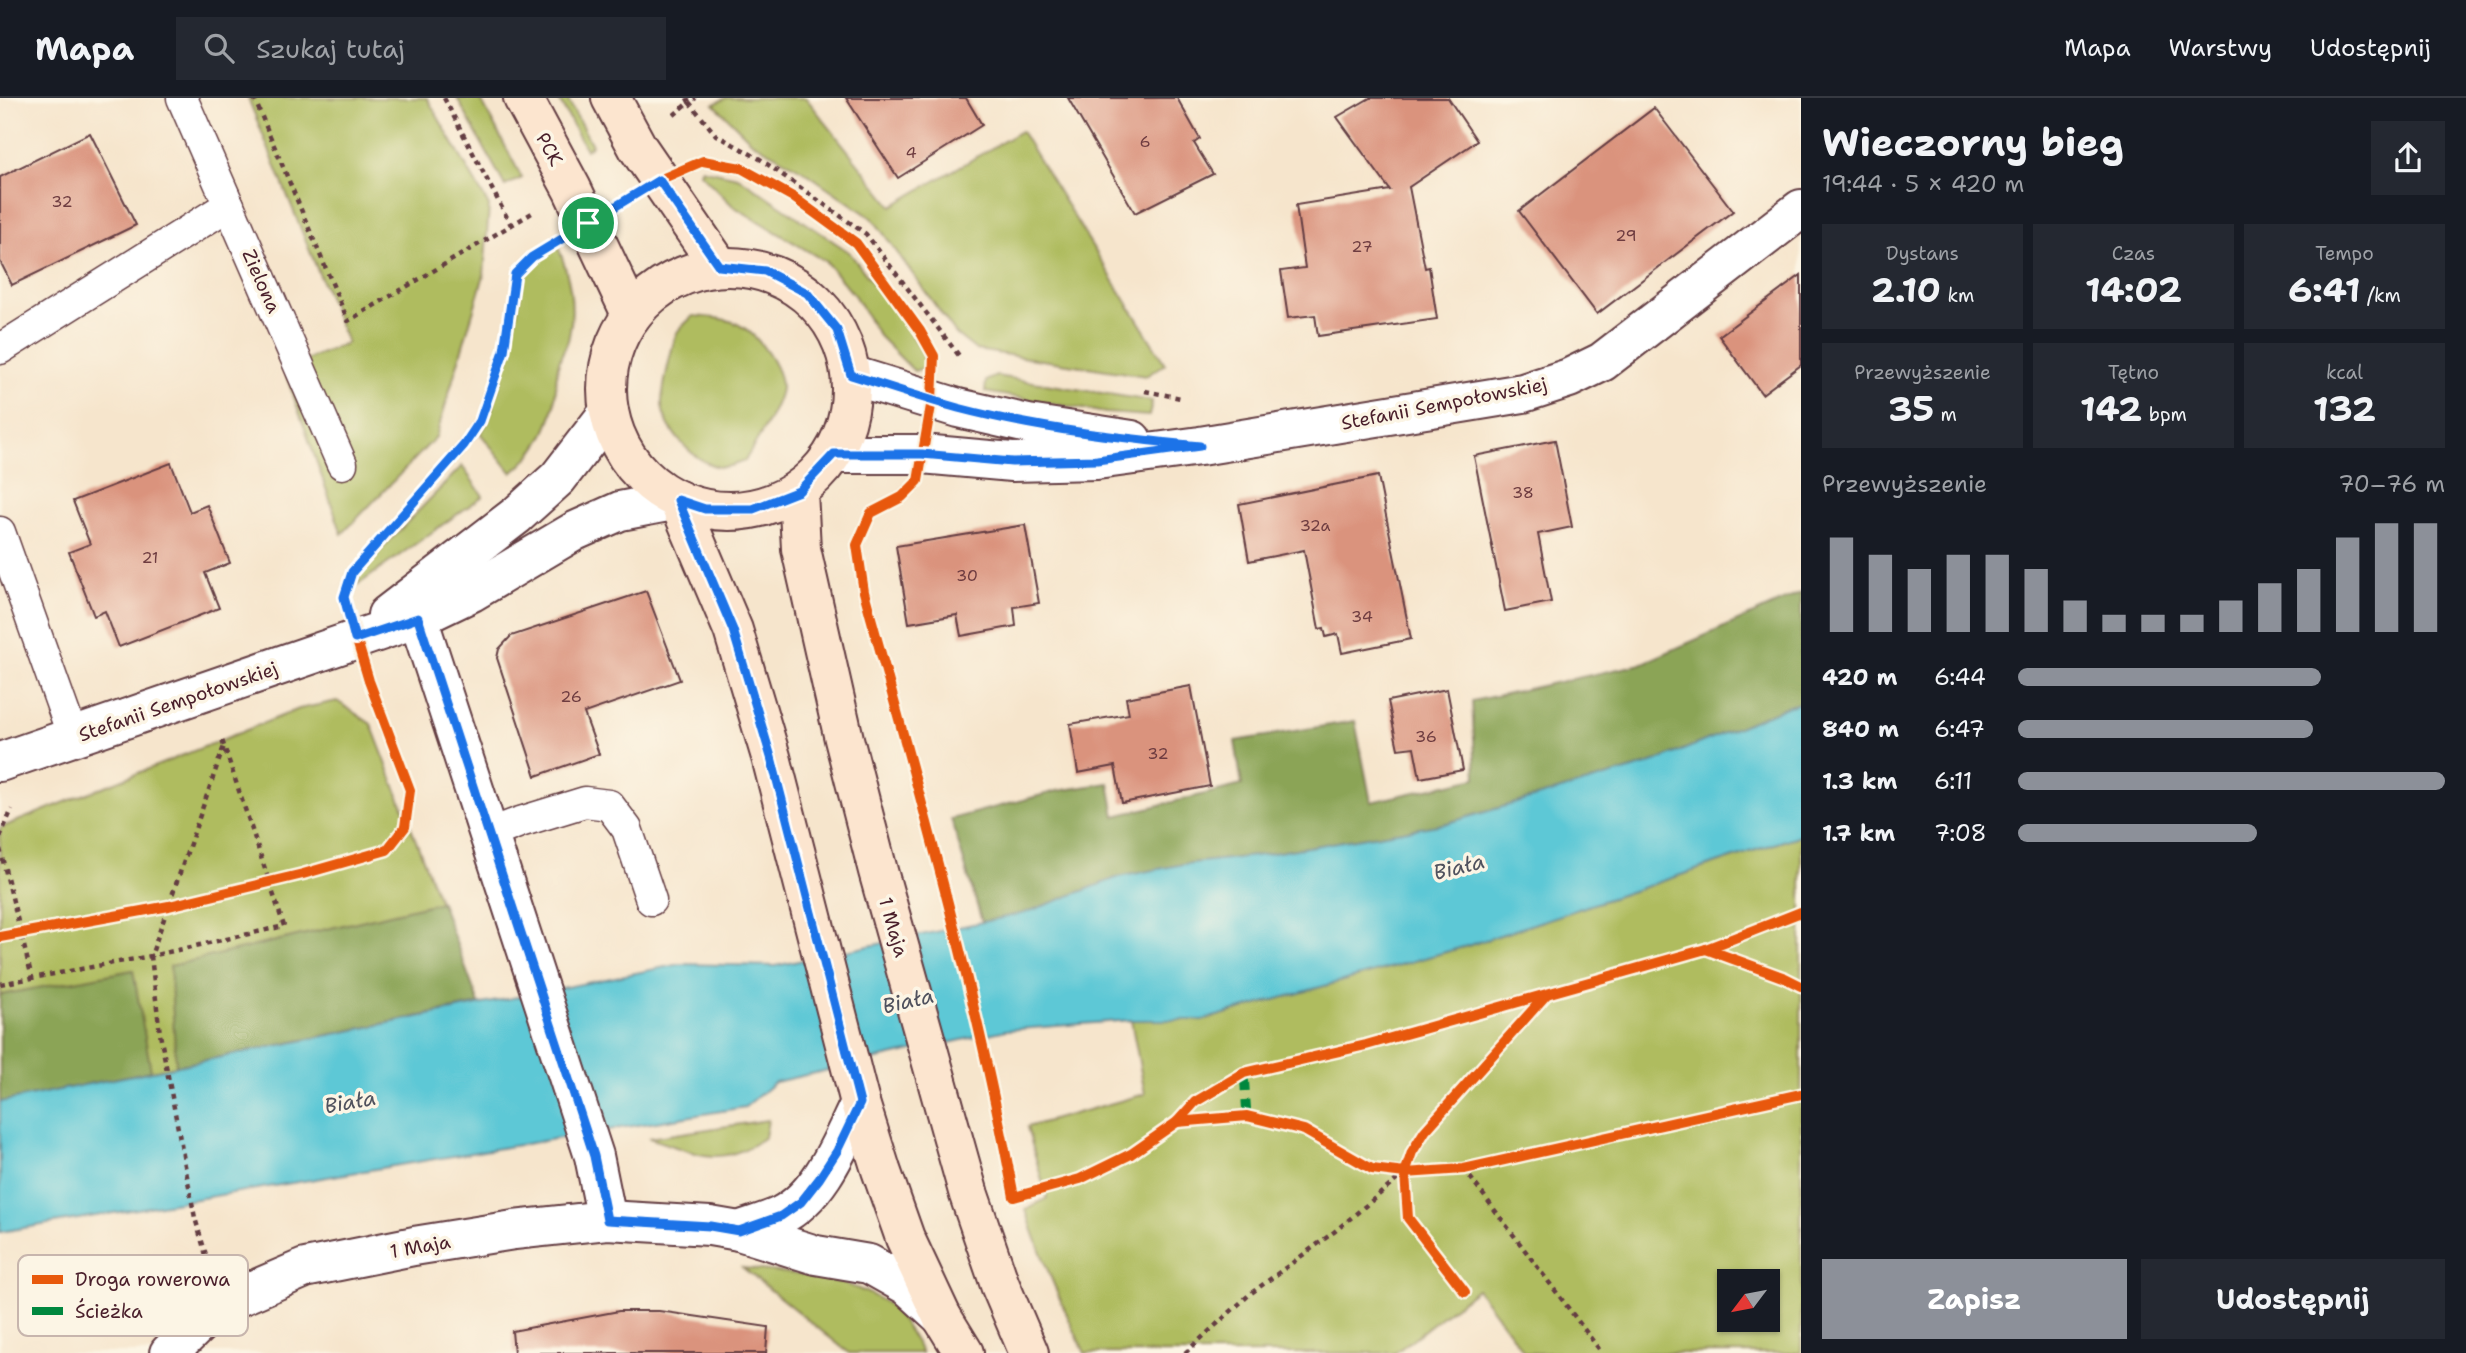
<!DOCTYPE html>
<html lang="pl">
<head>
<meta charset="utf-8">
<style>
	body { margin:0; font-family:"Shantell Sans",sans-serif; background:#242831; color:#f1f3f6; height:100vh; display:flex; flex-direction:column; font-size:26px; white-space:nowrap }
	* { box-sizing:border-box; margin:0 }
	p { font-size:23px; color:#9ea1a6 }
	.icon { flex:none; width:38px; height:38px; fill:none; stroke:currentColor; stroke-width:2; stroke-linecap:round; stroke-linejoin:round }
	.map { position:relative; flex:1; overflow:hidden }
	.side { display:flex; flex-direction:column; background:#171b24; width:665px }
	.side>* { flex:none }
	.needle { width:46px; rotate:238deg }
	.controls { position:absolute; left:1717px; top:1171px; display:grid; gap:14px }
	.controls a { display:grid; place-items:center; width:63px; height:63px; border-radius:0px; background:#171b24; box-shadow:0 2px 5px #0004; font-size:35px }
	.pin { position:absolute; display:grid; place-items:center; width:60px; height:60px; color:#fff; margin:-30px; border:4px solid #fff; border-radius:50%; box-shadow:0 2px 7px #0007 }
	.round { display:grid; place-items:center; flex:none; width:74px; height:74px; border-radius:0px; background:#242831 }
	.head { display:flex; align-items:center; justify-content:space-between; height:119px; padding:0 21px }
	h1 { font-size:38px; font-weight:700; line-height:52px }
	.figures { display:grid; grid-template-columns:repeat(3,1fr); gap:10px; height:119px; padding:7px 21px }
	.figures div { display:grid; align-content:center; border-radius:0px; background:#242831; text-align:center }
	.figures b { font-size:35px; font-weight:700 }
	.figures small { font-size:19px; font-weight:400 }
	.figures p { font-size:19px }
	.chart { height:196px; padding:14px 21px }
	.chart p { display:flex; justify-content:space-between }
	.chart svg { width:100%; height:126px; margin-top:7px; stroke:#8c9099; stroke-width:6 }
	.button { display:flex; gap:14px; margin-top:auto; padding:14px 21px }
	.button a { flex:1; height:80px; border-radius:0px; background:#8c9099; color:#fff; font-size:28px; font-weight:700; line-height:80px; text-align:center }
	.button a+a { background:#242831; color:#f1f3f6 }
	ul { padding:0 21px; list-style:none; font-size:23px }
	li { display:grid; grid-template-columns:112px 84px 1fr; align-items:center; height:52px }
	li i { height:18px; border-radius:9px; background:#8c9099 }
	header { display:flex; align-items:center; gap:42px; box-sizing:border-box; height:98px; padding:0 35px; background:#171b24; border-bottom:2px solid #363941 }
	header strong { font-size:33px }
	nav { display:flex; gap:38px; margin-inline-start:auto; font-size:24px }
	.search { width:490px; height:63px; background:#242831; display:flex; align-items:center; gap:18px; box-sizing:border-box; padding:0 24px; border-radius:0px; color:#9ea1a6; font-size:26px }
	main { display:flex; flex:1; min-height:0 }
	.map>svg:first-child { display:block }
	.green { fill:#afbc5f; stroke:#7c6e45; stroke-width:2; fill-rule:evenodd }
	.forest { fill:#8ba456; stroke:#6a6240; stroke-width:2 }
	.water { fill:#5dc8d6; stroke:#547480; stroke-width:2 }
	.building { fill:#da937d }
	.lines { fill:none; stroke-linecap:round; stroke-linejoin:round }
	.lane-casing { stroke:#643d43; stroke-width:33 }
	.street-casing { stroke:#643d43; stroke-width:42 }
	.secondary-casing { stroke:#643d43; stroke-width:42 }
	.path { stroke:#643d43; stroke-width:4.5; stroke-dasharray:5 5; stroke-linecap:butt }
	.lane { stroke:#fff; stroke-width:30 }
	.street { stroke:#fff; stroke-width:38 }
	.secondary { stroke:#fce5cf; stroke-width:38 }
	.quiet { stroke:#00873e; stroke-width:9; stroke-dasharray:18 9; stroke-linecap:butt }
	.cycleway-casing { stroke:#fcf5e5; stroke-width:15 }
	.cycleway { stroke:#e8590c; stroke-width:10 }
	.route-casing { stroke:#fff; stroke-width:14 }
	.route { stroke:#1a73e8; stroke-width:9 }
	.labels { text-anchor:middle; stroke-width:7; stroke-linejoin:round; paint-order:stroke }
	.number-label { font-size:16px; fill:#6e3c40 }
	.street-label { font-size:19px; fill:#4a1f2b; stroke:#fcf5e5 }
	.water-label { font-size:21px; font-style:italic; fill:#50525e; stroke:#fcf5e5 }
	.key { fill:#fcf5e5; stroke:#c7b5ad; stroke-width:2 }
	.key-label { font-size:19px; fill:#4a1f2b }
</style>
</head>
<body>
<header>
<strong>Mapa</strong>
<div class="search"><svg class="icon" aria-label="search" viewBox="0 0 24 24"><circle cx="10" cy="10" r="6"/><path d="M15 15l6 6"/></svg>Szukaj tutaj</div>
<nav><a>Mapa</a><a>Warstwy</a><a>Udostępnij</a></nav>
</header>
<main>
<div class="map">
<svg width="1801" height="1255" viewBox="0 0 1801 1255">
	<rect width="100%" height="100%" fill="#fcf5e5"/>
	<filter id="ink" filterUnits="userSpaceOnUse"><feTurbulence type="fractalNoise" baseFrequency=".0143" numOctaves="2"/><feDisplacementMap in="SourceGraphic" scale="14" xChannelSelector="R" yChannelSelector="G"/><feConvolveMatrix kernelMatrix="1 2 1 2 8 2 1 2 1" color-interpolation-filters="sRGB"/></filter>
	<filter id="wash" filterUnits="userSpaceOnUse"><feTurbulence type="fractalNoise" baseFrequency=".00686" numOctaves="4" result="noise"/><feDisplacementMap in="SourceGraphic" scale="28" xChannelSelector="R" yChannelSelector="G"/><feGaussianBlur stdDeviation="1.57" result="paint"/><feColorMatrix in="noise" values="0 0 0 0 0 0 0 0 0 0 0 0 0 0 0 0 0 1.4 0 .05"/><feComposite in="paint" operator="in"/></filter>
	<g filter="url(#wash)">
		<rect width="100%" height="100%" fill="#f6e5cc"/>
		<!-- green -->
		<g class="green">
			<polygon points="248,0 427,0 489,108 484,177 436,339 342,436 284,271 347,245"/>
			<polygon points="457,0 480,0 522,80 505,88"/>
			<polygon points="558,0 567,0 592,47 586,52"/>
			<polygon points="726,0 806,0 892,108 1021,33 1165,266 1146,278 976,252 956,236 873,121 805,74 752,44 714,6"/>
			<polygon points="701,71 738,79 849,154 913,238 926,261 924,270 914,273 879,238 854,197 826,164 733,108 700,75"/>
			<path d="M558,148c11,29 18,59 11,90 -1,9 -8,17 -10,26 -4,14 -2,29 -5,43 -5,29 -20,50 -42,68l-32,-40 8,-12 20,-65 15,-76 8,-19z"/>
			<path d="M693,218c15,1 35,2 48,10 17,9 41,43 40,62 -1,17 -27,57 -36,73 -7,2 -15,6 -22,6 -25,0 -59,-37 -61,-62 -1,-9 11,-67 16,-74 4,-5 10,-10 15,-15z"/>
			<polygon points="996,278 1152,303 1149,318 1106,315 985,294 986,283"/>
			<polygon points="462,368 483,398 359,486 358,475"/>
			<polygon points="337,603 371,626 479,906 0,1004 0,730 299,611"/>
			<path d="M1801,737v518h-276l-48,-64 -82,64h-310c-23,-47 -43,-93 -59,-143l21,-12 -20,-71 118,-33 -14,-74h72l264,-74zM1729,1183h39v39h-39z"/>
			<path d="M768,1022l-3,17c-45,33 -68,16 -116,1z"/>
			<path d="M743,1170c47,6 98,7 140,33 15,9 30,37 39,52h-73z"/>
		</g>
		<!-- forest -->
		<g class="forest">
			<polygon points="1801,495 1801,605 1789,608 1647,667 1444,726 1255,758 1184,766 1119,779 1025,815 982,824 951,721 1057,693 1109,685 1115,718 1242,687 1235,643 1355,623 1371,704 1476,680 1472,603 1641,566"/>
			<polygon points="441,804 479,906 176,968 170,868"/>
			<polygon points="133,872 151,973 0,1004 0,897"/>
		</g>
		<!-- water -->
		<polygon class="water" points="1801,605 1801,737 1467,848 1203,922 1131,922 1006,932 775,984 745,1009 0,1134 0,1004 680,866 775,868 1025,815 1119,779 1184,766 1255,758 1444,726 1647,667 1789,608"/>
		<g id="blocks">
			<!-- building -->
			<g class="building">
				<polygon points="846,0 966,0 982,27 898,80"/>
				<polygon points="1068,0 1177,0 1200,41 1194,45 1213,76 1135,115"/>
				<polygon points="1370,0 1448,0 1477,43 1409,89 1425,170 1429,169 1437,221 1318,238 1315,217 1288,220 1281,173 1305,170 1296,107 1390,92 1337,19"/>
				<polygon points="1654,10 1733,113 1597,216 1519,113"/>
				<polygon points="90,35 136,127 12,187 0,163 0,79"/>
				<polygon points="1801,177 1801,267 1762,296 1719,238"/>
				<polygon points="1555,342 1572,429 1538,436 1551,504 1505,513 1474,358"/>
				<polygon points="171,365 190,414 207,407 230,465 205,475 219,510 119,549 105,513 94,518 69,454 90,446 73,403"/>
				<polygon points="1378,378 1411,541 1342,555 1338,536 1326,539 1324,530 1319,531 1304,452 1249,463 1239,406"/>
				<polygon points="1025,427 1039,505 1014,509 1016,528 961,538 957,517 909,525 896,448"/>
				<polygon points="646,493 680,582 584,615 599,656 536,678 497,560 499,551 511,538"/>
				<polygon points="1191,588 1210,688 1122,705 1115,668 1078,675 1070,626 1129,616 1126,600"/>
				<polygon points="1447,591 1463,672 1420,680 1414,649 1398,651 1388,603"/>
				<polygon points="619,1213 659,1213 768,1229 766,1255 514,1255 512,1233"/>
			</g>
		</g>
	</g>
	<g filter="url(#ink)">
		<use href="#blocks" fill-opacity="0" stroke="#643d43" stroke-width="2"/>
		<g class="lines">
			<!-- lane casing -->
			<g class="lane-casing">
				<g id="lane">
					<polyline points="182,0 342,366"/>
					<polyline points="0,251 229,107"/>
					<polyline points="0,434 73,639"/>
					<polyline points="489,736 520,724 585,704 609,707 627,731 651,802"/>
				</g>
			</g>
			<!-- street casing -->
			<g class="street-casing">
				<g id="street">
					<polyline points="851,277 958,310 1028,326 1132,342"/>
					<polyline points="834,356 922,356 1012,364 1097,362 1200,348 1523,295 1569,280 1602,264 1801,111"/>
					<polyline points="387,517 517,417 558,380 609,314"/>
					<polyline points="418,520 594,1058 607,1122"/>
					<polyline points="0,664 418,520 472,494 575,433 620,413 678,402"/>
					<path d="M739,1133c13,-5 28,-9 41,-15 41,-20 61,-74 80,-113"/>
					<polyline points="169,1255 217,1208 305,1170 414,1148 514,1132 607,1122 710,1128 739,1133 816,1157 869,1166 908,1188 942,1219"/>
				</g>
			</g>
			<!-- secondary casing -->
			<g class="secondary-casing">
				<g id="secondary">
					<polyline points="523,0 572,91 631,216"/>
					<polyline points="611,0 638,50 719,168"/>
					<circle cx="729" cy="291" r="122"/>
					<polyline points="798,393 801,451 844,641 878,773 969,1097 1000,1187 1029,1255"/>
					<polyline points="678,402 733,532 771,659 860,1005 881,1072 905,1140 942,1219 964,1255"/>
				</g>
			</g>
			<!-- path -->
			<g class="path">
				<polyline points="254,0 348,223 532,115"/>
				<polyline points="444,0 511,127"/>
				<polyline points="687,0 689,4 696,0"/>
				<polyline points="674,17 689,4 716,37 760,61 866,136 960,259"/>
				<polyline points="1145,293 1181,300"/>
				<polyline points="0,739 12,711"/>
				<polyline points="0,751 32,880"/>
				<polyline points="0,886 151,858 284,828 221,639"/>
				<polyline points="1464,1071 1602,1255"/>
				<polyline points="206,1157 195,1120 160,936 151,858 224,648"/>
				<polyline points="1185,1255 1250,1196 1334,1134 1405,1075"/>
			</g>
			<!-- lane -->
			<use href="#lane" class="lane"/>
			<!-- street -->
			<use href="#street" class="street"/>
			<!-- secondary -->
			<use href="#secondary" class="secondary"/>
			<!-- quiet -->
			<polyline class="quiet" points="1244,975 1247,1018"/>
			<!-- cycleway casing -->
			<g class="cycleway-casing">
				<g id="cycleway">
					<path d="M0,839l169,-31 134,-32 84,-24 18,-23 5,-37 -41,-109 -25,-84 8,-25 112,-127 16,-24 24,-71 11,-76 17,-17 127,-77 44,-19 38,7 52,29 63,46 64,88 14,25 -2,44 -14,81 -16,16 -31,16 -14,32 7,47c55,200 112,400 150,605l66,-18 51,-25 46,-32 18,-20 49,-29 122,-28 340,-96 95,-37"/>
					<polyline points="1706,851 1785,880 1801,888"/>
					<polyline points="1177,1024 1247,1018 1304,1032 1372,1071 1405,1075 1464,1071 1801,996"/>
					<polyline points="1465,1194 1408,1120 1405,1075 1412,1054 1425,1033 1546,897"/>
				</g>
			</g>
			<!-- cycleway -->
			<use href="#cycleway" class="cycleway"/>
		</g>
	</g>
	<g class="lines" filter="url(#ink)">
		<!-- route casing -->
		<g class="route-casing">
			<path id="route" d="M659,82l60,86 46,5 42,22 30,37 14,45c36,11 71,23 107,33 80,21 161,30 242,38l-103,14 -85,2 -90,-8h-88l-35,37 -46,18h-48l-27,-9 55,130 38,127 89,346 -23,48 -18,28 -18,23 -20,14 -42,15 -29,-5 -103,-6 -13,-64 -176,-538 -63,21 -11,-42 8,-25 112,-127 16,-24 24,-70 11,-77 17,-17z"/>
		</g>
		<!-- route -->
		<use href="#route" class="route"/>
	</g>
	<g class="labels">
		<!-- number labels -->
		<g class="number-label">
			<text x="1145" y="49">6</text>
			<text x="911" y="60">4</text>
			<text x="62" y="109">32</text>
			<text x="1626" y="143">29</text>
			<text x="1362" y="154">27</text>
			<text x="1523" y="400">38</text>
			<text x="1315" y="433">32a</text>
			<text x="150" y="465">21</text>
			<text x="967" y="483">30</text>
			<text x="1362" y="524">34</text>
			<text x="571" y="604">26</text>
			<text x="1426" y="644">36</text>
			<text x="1158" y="661">32</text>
		</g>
		<!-- street labels -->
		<g class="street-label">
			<text transform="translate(550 51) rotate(61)" y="7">PCK</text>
			<text transform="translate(262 183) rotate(66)" y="7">Zielona</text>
			<text transform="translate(1444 305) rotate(-11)" y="7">Stefanii Sempołowskiej</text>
			<text transform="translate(178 603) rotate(-19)" y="7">Stefanii Sempołowskiej</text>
			<text transform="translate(894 829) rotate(74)" y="7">1 Maja</text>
			<text transform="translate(420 1148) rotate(-10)" y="7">1 Maja</text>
		</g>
		<!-- water labels -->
		<g class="water-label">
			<text transform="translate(1459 769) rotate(-14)" y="7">Biała</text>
			<text transform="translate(908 903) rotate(-13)" y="7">Biała</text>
			<text transform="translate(350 1004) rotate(-10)" y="7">Biała</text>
		</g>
	</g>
	<!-- legend -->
	<rect x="18" y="1157" width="230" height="81" rx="10" class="key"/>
	<rect x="32" y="1177" width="31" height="9" fill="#e8590c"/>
	<rect x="32" y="1209" width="31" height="8" fill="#00873e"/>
	<g class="key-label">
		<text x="75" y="1188">Droga rowerowa</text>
		<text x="75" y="1220">Ścieżka</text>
	</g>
</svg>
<div class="controls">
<a><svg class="needle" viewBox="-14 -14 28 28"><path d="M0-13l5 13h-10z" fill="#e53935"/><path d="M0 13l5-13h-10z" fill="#9ea1a6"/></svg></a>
</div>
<div class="pin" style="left:588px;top:125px;background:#1e9e55"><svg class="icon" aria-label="arrive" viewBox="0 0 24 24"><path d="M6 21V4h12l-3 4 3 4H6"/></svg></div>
</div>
<section class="side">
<div class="head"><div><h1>Wieczorny bieg</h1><p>19:44 · 5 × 420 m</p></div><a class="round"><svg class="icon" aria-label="share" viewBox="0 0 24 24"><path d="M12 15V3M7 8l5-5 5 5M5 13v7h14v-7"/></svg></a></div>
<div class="figures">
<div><p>Dystans</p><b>2.10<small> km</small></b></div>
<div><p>Czas</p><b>14:02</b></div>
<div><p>Tempo</p><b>6:41<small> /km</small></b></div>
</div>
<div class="figures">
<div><p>Przewyższenie</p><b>35<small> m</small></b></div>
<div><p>Tętno</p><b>142<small> bpm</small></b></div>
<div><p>kcal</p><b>132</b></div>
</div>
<div class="chart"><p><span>Przewyższenie</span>70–76 m</p>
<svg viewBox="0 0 160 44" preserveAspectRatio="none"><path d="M5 44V11M15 44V17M25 44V22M35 44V17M45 44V17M55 44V22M65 44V33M75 44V38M85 44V38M95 44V38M105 44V33M115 44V27M125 44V22M135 44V11M145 44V6M155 44V6"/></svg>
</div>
<ul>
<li><b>420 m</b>6:44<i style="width:71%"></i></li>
<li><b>840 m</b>6:47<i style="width:69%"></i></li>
<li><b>1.3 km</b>6:11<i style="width:100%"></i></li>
<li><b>1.7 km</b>7:08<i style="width:56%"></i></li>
</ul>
<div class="button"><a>Zapisz</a><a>Udostępnij</a></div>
</section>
</main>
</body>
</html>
